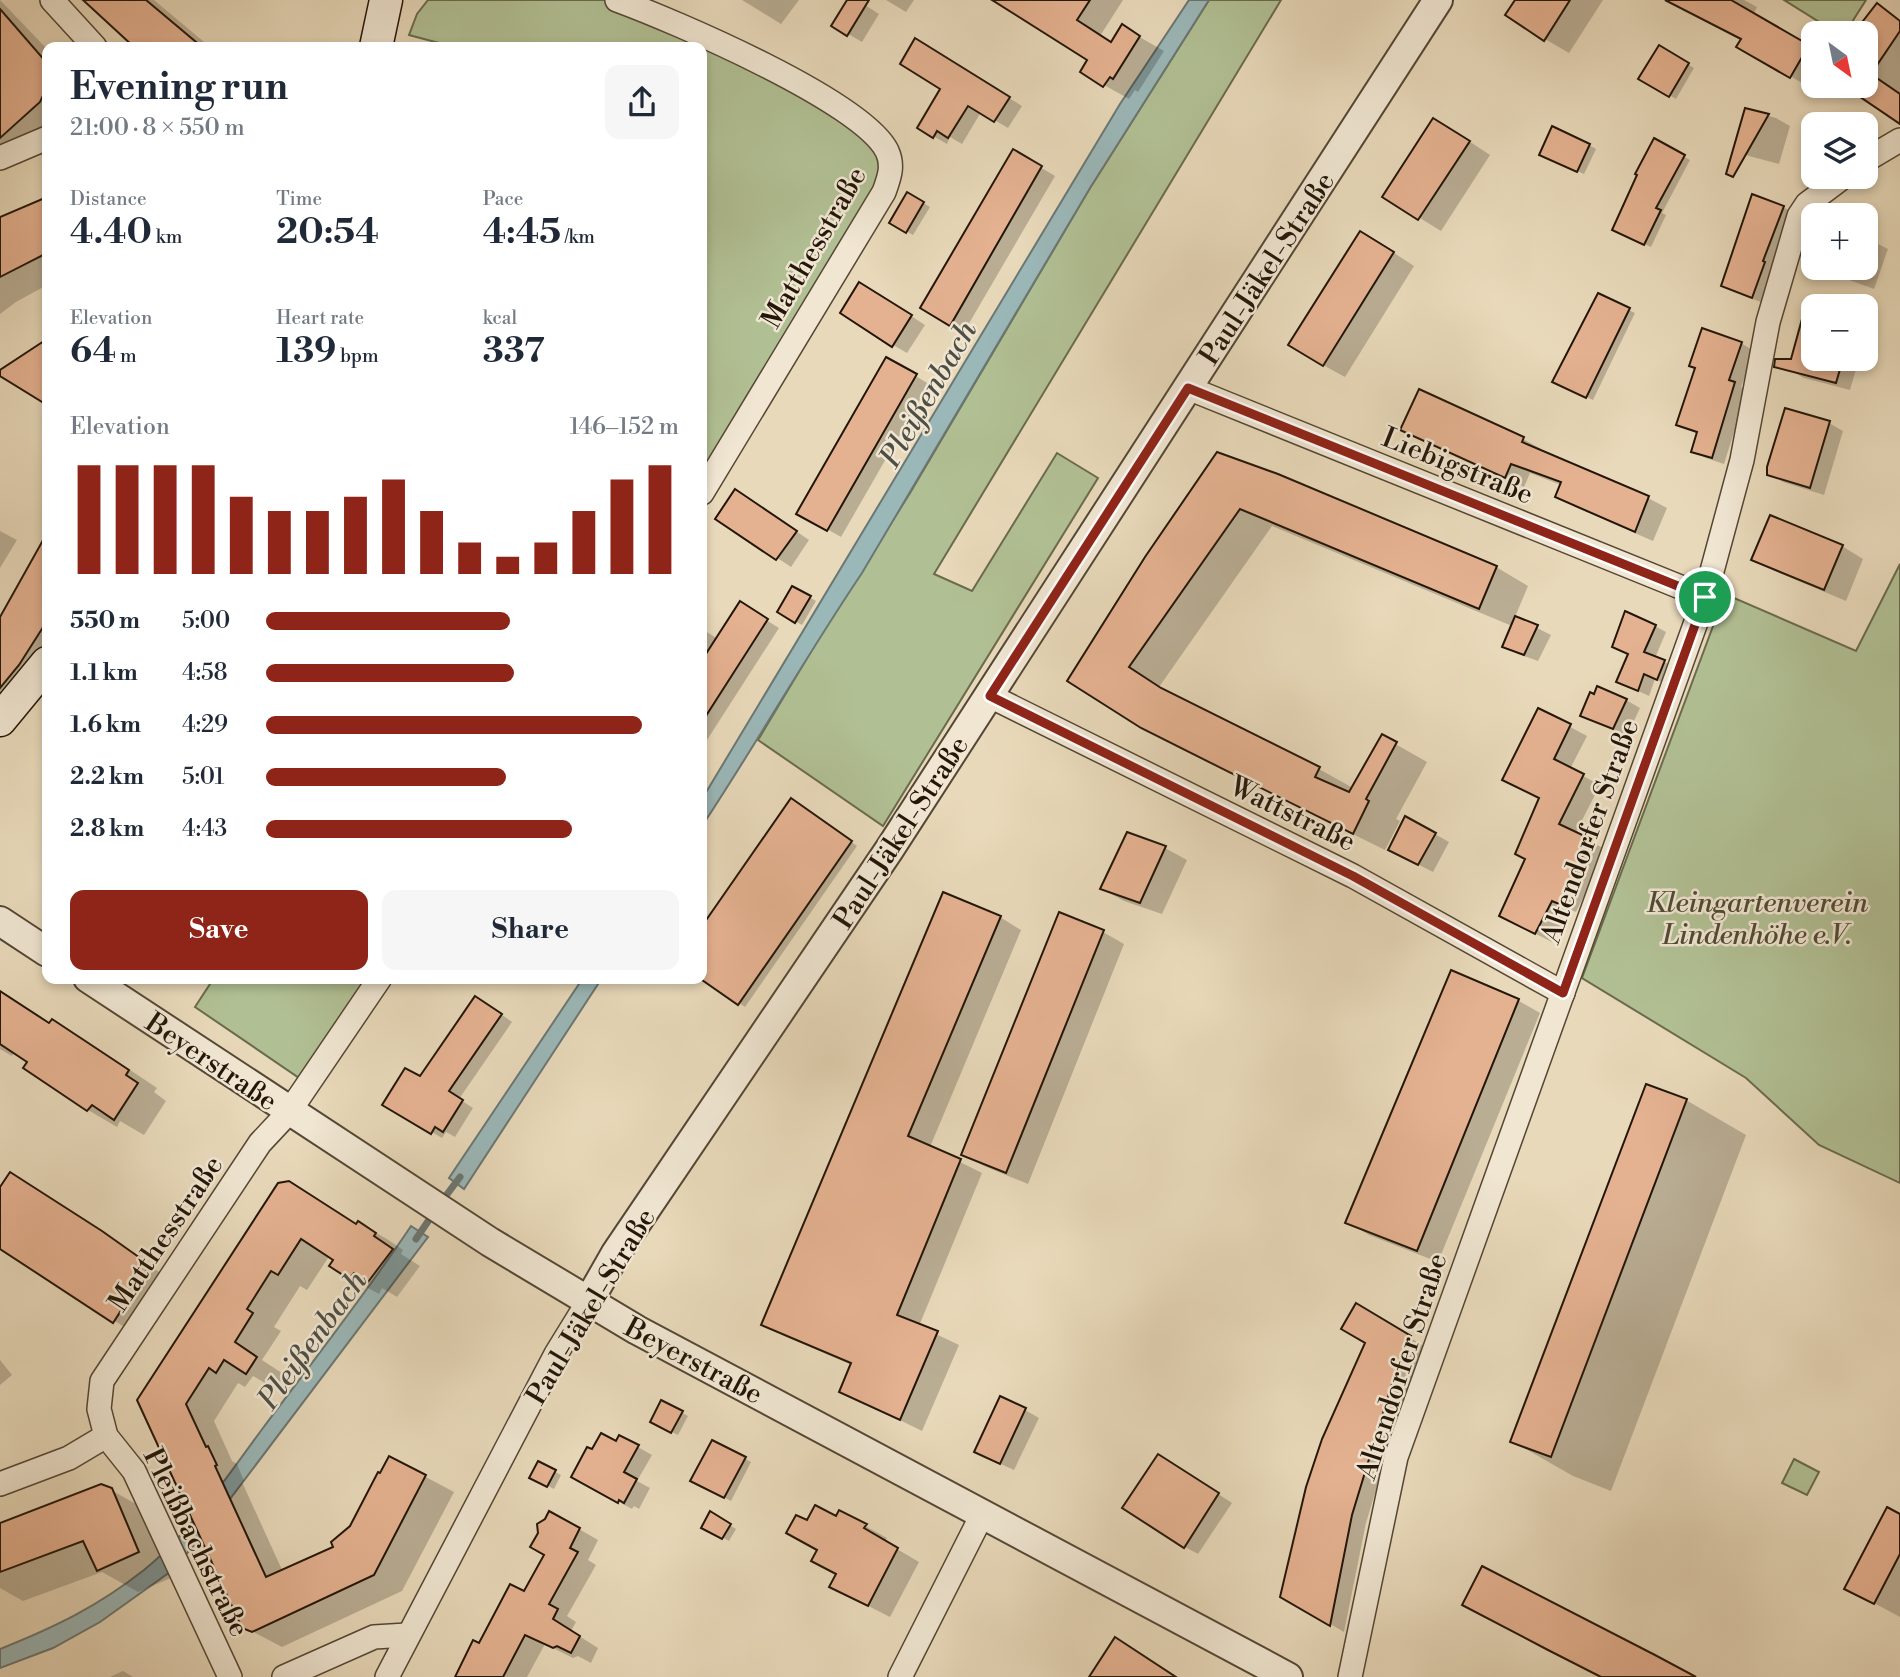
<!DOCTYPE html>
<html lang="en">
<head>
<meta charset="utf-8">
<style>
	body { margin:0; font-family:"Libre Bodoni",serif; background:#f6f6f7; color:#1f2937; height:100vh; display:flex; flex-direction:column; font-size:26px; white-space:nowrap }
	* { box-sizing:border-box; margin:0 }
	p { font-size:23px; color:#747a83 }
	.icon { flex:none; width:38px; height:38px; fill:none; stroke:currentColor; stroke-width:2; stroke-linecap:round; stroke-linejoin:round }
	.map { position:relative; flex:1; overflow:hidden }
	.sheet { position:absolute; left:42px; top:42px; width:665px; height:942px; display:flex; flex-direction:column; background:#fff; border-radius:14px; box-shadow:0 4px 10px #0003 }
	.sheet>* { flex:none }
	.needle { width:46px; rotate:147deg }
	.buttons { position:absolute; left:1801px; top:21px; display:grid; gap:14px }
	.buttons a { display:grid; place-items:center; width:77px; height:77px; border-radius:14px; background:#fff; box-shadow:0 4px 10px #0003; font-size:35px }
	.pin { position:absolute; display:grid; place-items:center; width:60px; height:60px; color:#fff; margin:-30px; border:4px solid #fff; border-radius:50%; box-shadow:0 2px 7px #0007 }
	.round { display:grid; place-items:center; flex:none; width:74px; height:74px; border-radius:14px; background:#f6f6f7 }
	.head { display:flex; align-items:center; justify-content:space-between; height:119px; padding:0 28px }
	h1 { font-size:38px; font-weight:800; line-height:52px }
	.stats { display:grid; grid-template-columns:repeat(3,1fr); gap:10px; height:119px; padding:7px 28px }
	.stats div { display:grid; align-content:center }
	.stats b { font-size:35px; font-weight:800 }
	.stats small { font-size:19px; font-weight:400 }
	.stats p { font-size:19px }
	.chart { height:196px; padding:14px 28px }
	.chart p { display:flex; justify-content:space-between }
	.chart svg { width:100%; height:126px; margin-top:7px; stroke:#8f2418; stroke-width:6 }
	.action { display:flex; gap:14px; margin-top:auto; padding:14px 28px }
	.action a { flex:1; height:80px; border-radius:14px; background:#8f2418; color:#fff; font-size:28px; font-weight:800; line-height:80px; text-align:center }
	.action a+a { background:#f6f6f7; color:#1f2937 }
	ul { padding:0 28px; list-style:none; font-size:23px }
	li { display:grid; grid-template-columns:112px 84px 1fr; align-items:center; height:52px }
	li i { height:18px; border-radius:9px; background:#8f2418 }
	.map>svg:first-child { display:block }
	.green { fill:#b1c094; stroke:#6a6b4e; stroke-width:2 }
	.water { fill:#9bb8b9; stroke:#6b7773; stroke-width:2 }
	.shadow { fill:#0003 }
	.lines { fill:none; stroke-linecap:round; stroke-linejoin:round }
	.stream { stroke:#6b7773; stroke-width:7 }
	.building { fill:#e5b291; stroke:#231609; stroke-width:2 }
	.minor-casing { stroke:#544735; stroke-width:26 }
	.tertiary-casing { stroke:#544735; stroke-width:32 }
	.secondary-casing { stroke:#231609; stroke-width:35 }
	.minor { stroke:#f0e6d2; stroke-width:23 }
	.tertiary { stroke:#f0e6d2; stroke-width:28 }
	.secondary { stroke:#f0e6d2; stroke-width:32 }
	.route-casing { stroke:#fff; stroke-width:14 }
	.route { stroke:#8f2418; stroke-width:9 }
	.labels { text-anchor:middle; stroke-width:5; stroke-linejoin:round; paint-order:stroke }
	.street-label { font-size:28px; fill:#231609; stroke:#f0e6d2 }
	.park-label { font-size:28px; font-style:italic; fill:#4e4933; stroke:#f0e6d2 }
	.water-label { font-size:30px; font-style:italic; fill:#4d4f47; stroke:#f0e6d2 }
</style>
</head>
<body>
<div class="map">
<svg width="1900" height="1677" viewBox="0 0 1900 1677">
	<rect width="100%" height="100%" fill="#e8d9ba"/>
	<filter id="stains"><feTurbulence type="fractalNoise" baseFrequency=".00286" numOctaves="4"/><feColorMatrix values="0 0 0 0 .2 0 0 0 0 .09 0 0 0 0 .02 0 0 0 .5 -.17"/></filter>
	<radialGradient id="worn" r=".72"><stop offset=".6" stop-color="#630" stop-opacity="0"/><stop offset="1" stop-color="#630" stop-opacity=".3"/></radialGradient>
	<!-- green -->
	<g class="green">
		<polygon points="428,0 617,0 827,100 892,169 702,493 702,47 454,47 409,35 417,14"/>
		<polygon points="1209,0 1281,0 934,574 972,591 1057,453 1098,478 883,826 758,740 825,628 910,493 1090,188"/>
		<polygon points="1784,0 1866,0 1845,33 1837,33"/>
		<polygon points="1900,564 1900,1183 1819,1145 1746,1078 1582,978 1725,594 1856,651"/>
		<polygon points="214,978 380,978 308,1084 195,1007"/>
		<polygon points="1794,1459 1819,1472 1807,1495 1782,1483"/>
	</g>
	<!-- water -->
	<g class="water">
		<path d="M1189,0h20l-119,188 -228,385c-56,83 -105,170 -160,253v-27l418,-695z"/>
		<polygon points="583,978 602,978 464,1189 449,1178"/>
		<path d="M411,1226l17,11 -229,303 -29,32 -70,50 -47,26 -53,20v-19c55,-22 97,-42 144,-79 45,-36 85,-96 119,-142 50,-67 102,-133 148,-202z"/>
	</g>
	<!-- shadow -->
	<g class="shadow">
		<polygon points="0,0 47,49 47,138 0,159"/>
		<polygon points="86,0 154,0 210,47 136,47"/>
		<polygon points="742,0 799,0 781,24"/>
		<polygon points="849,0 857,0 879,14 862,42 833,25"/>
		<polygon points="886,0 914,0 906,12"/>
		<polygon points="995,0 1123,0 1100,36 1112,43 1122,27 1164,51 1138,92 1135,90 1129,99 1104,85 1090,60"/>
		<polygon points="1517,0 1603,0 1569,53 1545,39"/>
		<polygon points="1695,0 1744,0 1757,7 1753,15 1813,50 1813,69 1804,84 1739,47 1743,39"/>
		<polygon points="1877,5 1900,20 1900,122 1849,88 1866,86 1864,33 1871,25"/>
		<polygon points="1659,47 1694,68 1676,99 1641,78"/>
		<polygon points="928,48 1022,106 1008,128 981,112 962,144 950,137 947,144 919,128 942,88"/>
		<polygon points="1746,110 1776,118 1790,126 1779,164 1749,156 1735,148"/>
		<polygon points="1455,132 1490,155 1441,231 1384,196"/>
		<polygon points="1655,141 1690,160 1662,213 1666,215 1651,247 1620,233"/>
		<polygon points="1589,145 1596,149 1584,174 1548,158"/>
		<polygon points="1013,151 1055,176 964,332 922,308"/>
		<polygon points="908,194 930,207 913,235 891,222"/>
		<polygon points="47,198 47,285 16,302 0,314 0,219"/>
		<polygon points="1783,207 1797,215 1766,304 1737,293 1723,285"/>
		<polygon points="1866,238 1888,249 1874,289 1841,277 1827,269 1866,268"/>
		<polygon points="1382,245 1414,266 1345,377 1323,365"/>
		<polygon points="874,292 925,325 907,353 893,345"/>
		<polygon points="1598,295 1635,313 1593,400 1561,385"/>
		<polygon points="1813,311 1813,359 1859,359 1850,390 1804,378 1790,370"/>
		<polygon points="1741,343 1754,351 1741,387 1747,391 1724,464 1706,458 1693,451 1698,434 1678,424"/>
		<polygon points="887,359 929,384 841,537 799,513"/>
		<polygon points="1829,423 1843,431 1824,495 1783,482 1769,474"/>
		<polygon points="1402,429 1523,439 1541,449 1540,451 1648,498 1667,508 1653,541 1575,507 1557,496 1561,485 1530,473 1524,487"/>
		<polygon points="1278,476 1496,567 1528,586 1515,617 1551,635 1538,661 1518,654 1504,646 1512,626 1272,526 1159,687 1176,697 1319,769 1353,788 1383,737 1427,762 1396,819 1400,821 1385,850 1175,746 1070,680 1147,558"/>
		<polygon points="749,499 809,540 791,567 717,518"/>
		<polygon points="0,531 17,540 0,568"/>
		<polygon points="47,537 47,680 0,736 0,620"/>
		<polygon points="1842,546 1863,559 1846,601 1775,571 1753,559"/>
		<polygon points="793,588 816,601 802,625 780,612"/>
		<polygon points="740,604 779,628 707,740 702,737 702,629 718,639"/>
		<polygon points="1655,626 1666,632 1655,658 1675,667 1668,685 1655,679 1649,696 1619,682 1629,654"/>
		<polygon points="1626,700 1640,708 1627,736 1582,715"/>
		<polygon points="1539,710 1587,736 1570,769 1600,785 1575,834 1607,850 1576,912 1569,909 1552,942 1518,925 1527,860 1541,798"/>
		<polygon points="791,801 857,846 745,1007 702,978 702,929"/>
		<polygon points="1406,818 1449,842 1433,872 1404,857"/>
		<polygon points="1128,834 1165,848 1187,860 1162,914 1124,901 1102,889"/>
		<polygon points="1000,917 1021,930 930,1147 982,1173 919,1326 959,1345 922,1431 841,1391 852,1365 784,1336 763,1324"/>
		<polygon points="1103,932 1124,944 1028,1184 984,1166 963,1154"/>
		<polygon points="1452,973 1519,1001 1540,1013 1438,1262 1369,1235 1348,1222"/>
		<polygon points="0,990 51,1024 52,1021 81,1037 157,1088 154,1092 166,1101 144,1135 120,1121 117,1127 88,1110 26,1067 29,1061 14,1051 12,1056 0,1049"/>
		<polygon points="487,1004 512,1022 459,1099 473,1108 455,1137 446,1132 442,1138 385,1104 420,1078"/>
		<polygon points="1686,1100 1746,1135 1611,1491 1573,1476 1512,1441"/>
		<polygon points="288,1182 357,1225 358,1223 387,1239 403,1250 401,1254 420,1266 397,1297 382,1288 379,1294 350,1278 332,1266 336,1259 330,1255 307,1290 300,1286 274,1327 281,1331 262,1360 285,1375 275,1389 253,1376 245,1387 238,1383 214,1421 232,1461 237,1464 244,1481 242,1482 283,1572 336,1547 351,1527 390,1458 454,1492 402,1591 282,1647 244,1627 139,1400"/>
		<polygon points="26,1184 132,1252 131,1253 165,1276 129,1330 0,1247 0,1190"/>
		<polygon points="1356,1306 1424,1346 1396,1423 1366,1523 1344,1632 1282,1596 1367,1342"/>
		<polygon points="0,1360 12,1375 0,1385"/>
		<polygon points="662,1402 688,1416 678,1435 658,1425"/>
		<polygon points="1025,1410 1039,1418 1014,1470 990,1459"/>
		<polygon points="620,1437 652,1455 637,1481 650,1488 639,1509 634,1506 632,1509 573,1477 593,1451 617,1443"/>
		<polygon points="713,1442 751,1462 731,1501 693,1481"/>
		<polygon points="539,1463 561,1475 554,1489 531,1477"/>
		<polygon points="1172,1464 1232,1503 1198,1554 1185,1547"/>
		<polygon points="111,1490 152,1513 178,1575 138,1592 102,1572 23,1601 0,1588 0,1525"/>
		<polygon points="840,1512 887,1538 885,1542 919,1562 890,1617 831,1587 838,1574 819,1550 807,1523 836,1518"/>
		<polygon points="711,1514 736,1529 729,1541 703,1527"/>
		<polygon points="1900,1516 1900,1617 1846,1588"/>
		<polygon points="579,1529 598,1540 588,1560 596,1565 567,1616 576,1622 571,1631 598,1648 591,1663 578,1656 573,1658 545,1644 527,1677 455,1677 473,1642 479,1645"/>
		<polygon points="1464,1604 1693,1677 1598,1677"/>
		<polygon points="123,1671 133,1677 110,1677"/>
	</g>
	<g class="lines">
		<!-- stream -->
		<g class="stream">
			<polyline points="442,1201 460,1177"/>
			<polyline points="416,1239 435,1211"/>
		</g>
	</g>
	<!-- building -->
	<g class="building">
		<polygon points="83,0 146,0 202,47 134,47"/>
		<polygon points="847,0 869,0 847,36 831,26"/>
		<polygon points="992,0 1090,0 1077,20 1111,42 1122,24 1140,36 1113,79 1110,77 1103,87 1080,72 1087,60"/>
		<polygon points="1515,0 1570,0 1544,41 1505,15"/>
		<polygon points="1665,0 1731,0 1809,45 1790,78 1736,47 1741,39"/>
		<polygon points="1877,3 1900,21 1900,31 1871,74 1900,94 1900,124 1844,86 1866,86 1866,29 1868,25 1863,21"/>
		<polygon points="0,9 47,63 47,87 40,102 0,138"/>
		<polygon points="915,38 1010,97 994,122 968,106 948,138 937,131 933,138 917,128 940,89 900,64"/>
		<polygon points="1659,45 1689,63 1669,97 1638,79"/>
		<polygon points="1745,108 1769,114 1733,177 1726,174"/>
		<polygon points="1433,118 1470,141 1418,220 1382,197"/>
		<polygon points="1552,126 1590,144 1577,172 1539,155"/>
		<polygon points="1654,138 1685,155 1656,208 1661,210 1644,245 1612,230 1637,175 1635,174"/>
		<polygon points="1013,149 1042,166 950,326 920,308"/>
		<polygon points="907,192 924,202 906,233 889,223"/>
		<polygon points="1752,194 1784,206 1763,261 1765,262 1752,298 1721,286"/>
		<polygon points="47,197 47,253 0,277 0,217"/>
		<polygon points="1360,231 1394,252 1323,366 1288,345"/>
		<polygon points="859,282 912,315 892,347 840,313"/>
		<polygon points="1598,293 1630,308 1586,398 1552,382"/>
		<polygon points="1807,301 1813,302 1813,359 1843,359 1836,383 1774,367 1775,359 1791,359"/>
		<polygon points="1702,328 1742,342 1729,380 1735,382 1712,458 1691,452 1697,432 1676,425 1695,368 1689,366"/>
		<polygon points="47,339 47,405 0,376 0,370"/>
		<polygon points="886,357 917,374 827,531 796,514"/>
		<polygon points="1419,389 1524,437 1522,442 1649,496 1635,532 1555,497 1561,482 1511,464 1505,478 1400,430"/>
		<polygon points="1785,408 1830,421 1810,488 1767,475 1767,467"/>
		<polygon points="1217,452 1278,474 1497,566 1479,609 1240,509 1129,667 1161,688 1320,767 1315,777 1349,792 1382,734 1397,742 1366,799 1369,801 1353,834 1141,728 1067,681 1145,557"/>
		<polygon points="735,489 797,531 776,560 715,519"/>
		<polygon points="1770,515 1843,545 1824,590 1751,560"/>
		<polygon points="47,533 47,621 19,665 0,688 0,617"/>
		<polygon points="792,586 811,596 795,623 777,612"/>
		<polygon points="740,601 768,619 702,722 702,660"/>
		<polygon points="1625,611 1656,625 1644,652 1665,660 1657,680 1644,674 1638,691 1616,682 1628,654 1612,647"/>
		<polygon points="1515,616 1538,625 1524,655 1502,647"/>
		<polygon points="1597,686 1627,699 1613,729 1580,716 1590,692 1594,694"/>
		<polygon points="1538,708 1571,724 1554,759 1584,774 1559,824 1591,839 1559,904 1552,901 1535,934 1499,916 1525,859 1515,854 1539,798 1502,780"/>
		<polygon points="791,798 852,841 738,1005 702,980 702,926"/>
		<polygon points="1405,816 1436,833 1418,865 1388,850"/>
		<polygon points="1127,832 1166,846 1140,903 1100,889"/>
		<polygon points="943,892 1001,916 908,1136 961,1159 897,1315 938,1331 900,1420 839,1392 851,1363 761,1325"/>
		<polygon points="1059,912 1104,930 1006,1173 961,1155"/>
		<polygon points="1451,970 1519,999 1417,1251 1345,1223"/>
		<polygon points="0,991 49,1023 52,1019 129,1070 126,1075 138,1083 114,1120 92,1105 87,1111 23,1068 27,1062 0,1044"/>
		<polygon points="475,996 502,1014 449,1091 463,1100 443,1132 435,1127 431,1134 382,1105 405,1068 420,1076"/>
		<polygon points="1646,1084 1687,1099 1551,1457 1510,1442"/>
		<polygon points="10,1172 102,1231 150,1265 113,1323 0,1249 0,1187"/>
		<polygon points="289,1181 356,1224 358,1221 376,1233 374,1236 393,1249 368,1282 354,1273 349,1279 329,1266 333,1260 301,1239 278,1275 271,1271 247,1309 253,1313 235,1342 257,1357 246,1374 224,1360 216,1373 209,1368 186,1404 206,1447 208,1446 217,1465 215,1466 266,1577 333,1547 331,1542 350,1526 378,1472 380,1473 389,1456 426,1475 374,1575 252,1632 242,1628 137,1400 278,1183"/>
		<polygon points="1356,1303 1411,1336 1395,1374 1352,1515 1330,1626 1280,1597 1306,1487 1322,1439 1365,1343 1341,1329"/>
		<polygon points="1000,1396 1026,1408 1000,1464 974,1452"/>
		<polygon points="661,1400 683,1411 671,1433 650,1422"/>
		<polygon points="601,1433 616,1441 619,1435 639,1445 624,1472 637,1479 624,1503 619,1500 618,1503 571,1477 587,1447 592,1449"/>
		<polygon points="712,1440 746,1457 724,1498 690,1481"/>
		<polygon points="1158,1454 1219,1493 1184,1548 1122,1508"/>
		<polygon points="538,1461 556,1470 547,1487 529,1478"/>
		<polygon points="101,1484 112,1488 139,1552 97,1571 83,1541 0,1572 0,1523"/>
		<polygon points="815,1505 836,1516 839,1510 867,1524 864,1528 898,1548 868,1606 829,1587 836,1574 811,1561 817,1550 786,1533 796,1515 807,1520"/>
		<polygon points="1887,1507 1900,1514 1900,1554 1874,1604 1844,1589"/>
		<polygon points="549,1511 580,1528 570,1548 578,1552 549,1604 558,1609 553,1619 580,1636 571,1653 557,1646 553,1648 525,1635 503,1677 455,1677 473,1640 479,1643 510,1584 524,1591 544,1555 530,1547 538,1533 537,1524 545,1519"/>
		<polygon points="710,1511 731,1524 722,1539 701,1528"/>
		<polygon points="1482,1566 1655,1655 1696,1677 1601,1677 1548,1650 1462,1605"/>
		<polygon points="1115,1637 1176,1677 1089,1677"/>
	</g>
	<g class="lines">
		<!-- minor casing -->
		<g class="minor-casing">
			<g id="minor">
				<polyline points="52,0 95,47"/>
				<path d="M617,0c57,21 245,101 270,151 7,15 2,27 -3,41l-182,301"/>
				<polyline points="0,158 47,138"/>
				<polyline points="1866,160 1900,140"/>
				<polyline points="1188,388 1705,597"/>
				<polyline points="990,696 1353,876 1563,993"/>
				<polyline points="0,1484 69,1458 106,1436"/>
				<polyline points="230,1677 134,1471 106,1436 99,1409 102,1381 260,1143 289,1112 380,978"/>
				<polyline points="284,1677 374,1637 407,1635"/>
				<polyline points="387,1677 556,1354 588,1302"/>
				<polyline points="900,1677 983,1513"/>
				<polyline points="1350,1677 1396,1457 1705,597 1742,460 1768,322 1799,216 1807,204 1843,177"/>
			</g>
		</g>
		<!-- tertiary casing -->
		<g class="tertiary-casing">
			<g id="tertiary">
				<polyline points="0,921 47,952"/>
				<polyline points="88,978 490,1242 637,1330 1288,1677"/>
				<polyline points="588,1302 616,1253 889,850 1438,0"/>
			</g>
		</g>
		<!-- secondary casing -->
		<g class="secondary-casing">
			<g id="secondary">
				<polyline points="376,47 386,0"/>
				<polyline points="0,720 47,663"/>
			</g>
		</g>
		<!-- minor -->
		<use href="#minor" class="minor"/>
		<!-- tertiary -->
		<use href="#tertiary" class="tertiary"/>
		<!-- secondary -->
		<use href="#secondary" class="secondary"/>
	</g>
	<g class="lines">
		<!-- route casing -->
		<g class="route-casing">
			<polygon id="route" points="1188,388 1705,597 1563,993 1353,876 990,696"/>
		</g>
		<!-- route -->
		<use href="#route" class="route"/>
	</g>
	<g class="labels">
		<!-- street labels -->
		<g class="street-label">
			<text transform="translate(813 247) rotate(-60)" y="10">Matthesstraße</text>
			<text transform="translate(1266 268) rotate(-57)" y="10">Paul-Jäkel-Straße</text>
			<text transform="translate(1458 465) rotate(22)" y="10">Liebigstraße</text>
			<text transform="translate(1293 813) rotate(26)" y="10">Wattstraße</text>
			<text transform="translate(1589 831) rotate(-70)" y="10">Altendorfer Straße</text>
			<text transform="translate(900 832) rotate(-57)" y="10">Paul-Jäkel-Straße</text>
			<text transform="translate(212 1061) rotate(34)" y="10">Beyerstraße</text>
			<text transform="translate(165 1233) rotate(-56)" y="10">Matthesstraße</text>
			<text transform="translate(590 1306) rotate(-59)" y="10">Paul-Jäkel-Straße</text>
			<text transform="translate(694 1360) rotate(28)" y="10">Beyerstraße</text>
			<text transform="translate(1401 1366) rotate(-72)" y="10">Altendorfer Straße</text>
			<text transform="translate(197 1542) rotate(64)" y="10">Pleißbachstraße</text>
		</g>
		<!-- park labels -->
		<g class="park-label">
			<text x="1757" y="912">Kleingartenverein<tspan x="1757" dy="32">Lindenhöhe e.V.</tspan></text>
		</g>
		<!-- water labels -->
		<g class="water-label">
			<text transform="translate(928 394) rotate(-60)" y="10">Pleißenbach</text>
			<text transform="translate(312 1340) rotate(-54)" y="10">Pleißenbach</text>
		</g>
	</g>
	<rect width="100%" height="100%" filter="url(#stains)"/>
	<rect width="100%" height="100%" fill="url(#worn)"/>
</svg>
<div class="buttons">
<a><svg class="needle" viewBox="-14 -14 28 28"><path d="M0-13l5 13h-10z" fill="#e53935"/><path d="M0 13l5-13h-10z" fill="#747a83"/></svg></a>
<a><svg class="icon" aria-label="layers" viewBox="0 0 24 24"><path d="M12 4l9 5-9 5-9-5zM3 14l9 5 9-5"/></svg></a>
<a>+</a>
<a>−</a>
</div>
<div class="pin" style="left:1705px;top:597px;background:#1e9e55"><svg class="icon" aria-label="arrive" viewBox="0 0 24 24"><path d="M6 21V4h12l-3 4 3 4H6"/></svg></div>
<section class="sheet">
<div class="head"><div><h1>Evening run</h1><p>21:00 · 8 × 550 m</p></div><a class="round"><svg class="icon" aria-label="share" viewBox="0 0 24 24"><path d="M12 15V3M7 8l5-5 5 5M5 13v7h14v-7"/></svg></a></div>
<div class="stats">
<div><p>Distance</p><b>4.40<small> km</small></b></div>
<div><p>Time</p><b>20:54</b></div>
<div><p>Pace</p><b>4:45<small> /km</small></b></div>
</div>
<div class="stats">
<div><p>Elevation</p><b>64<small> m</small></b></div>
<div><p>Heart rate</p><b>139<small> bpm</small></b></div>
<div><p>kcal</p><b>337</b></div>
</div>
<div class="chart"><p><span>Elevation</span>146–152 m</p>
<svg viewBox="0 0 160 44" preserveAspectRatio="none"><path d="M5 44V6M15 44V6M25 44V6M35 44V6M45 44V17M55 44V22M65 44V22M75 44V17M85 44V11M95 44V22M105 44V33M115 44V38M125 44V33M135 44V22M145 44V11M155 44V6"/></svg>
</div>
<ul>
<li><b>550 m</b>5:00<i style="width:59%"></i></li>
<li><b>1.1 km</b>4:58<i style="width:60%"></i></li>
<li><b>1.6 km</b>4:29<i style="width:91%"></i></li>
<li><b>2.2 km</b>5:01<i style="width:58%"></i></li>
<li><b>2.8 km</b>4:43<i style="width:74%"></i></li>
</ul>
<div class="action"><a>Save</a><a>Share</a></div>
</section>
</div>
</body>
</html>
